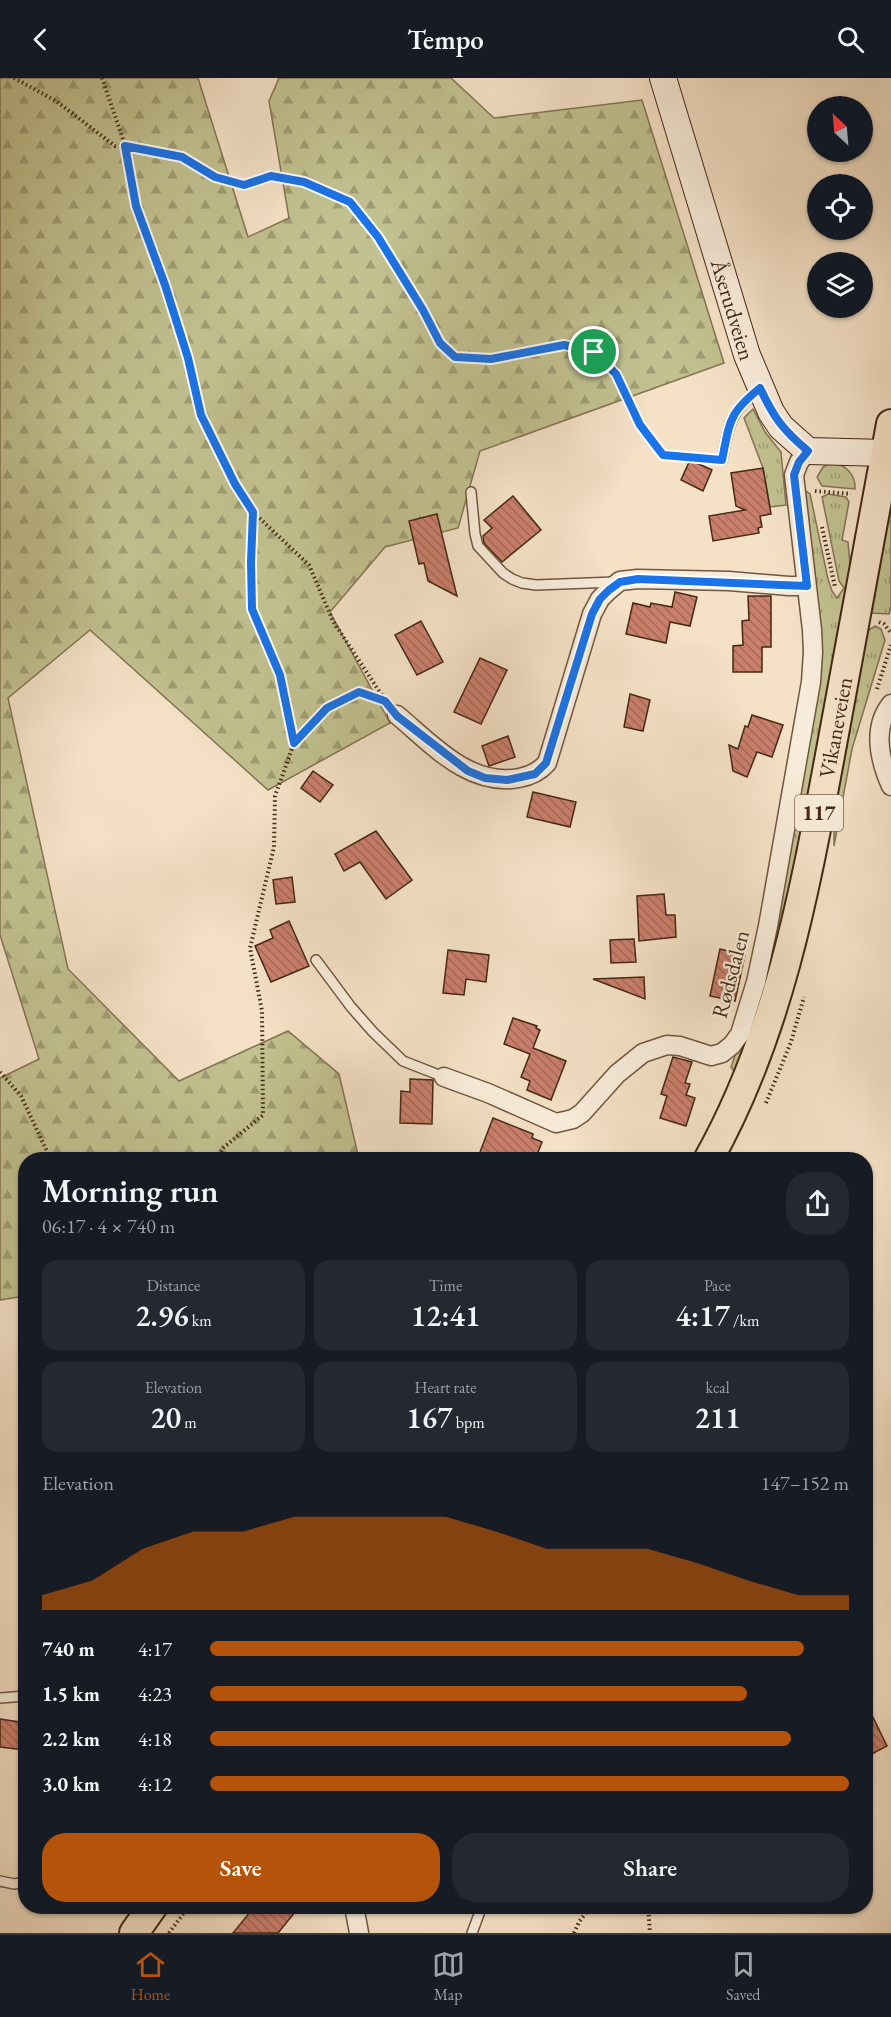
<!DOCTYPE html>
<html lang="en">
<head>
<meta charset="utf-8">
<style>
	body { margin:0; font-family:"EB Garamond",serif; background:#242831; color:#f1f3f6; height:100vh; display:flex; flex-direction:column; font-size:22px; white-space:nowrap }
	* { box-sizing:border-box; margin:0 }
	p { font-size:20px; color:#9ea1a6 }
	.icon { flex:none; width:33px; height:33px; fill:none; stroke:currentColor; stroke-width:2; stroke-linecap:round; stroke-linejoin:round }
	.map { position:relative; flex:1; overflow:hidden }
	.details { position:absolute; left:18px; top:1074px; width:855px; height:762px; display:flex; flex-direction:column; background:#171b24; border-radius:24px; box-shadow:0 2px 4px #0004 }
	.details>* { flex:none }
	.needle { width:39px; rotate:334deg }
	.controls { position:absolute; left:807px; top:18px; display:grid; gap:12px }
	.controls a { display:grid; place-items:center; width:66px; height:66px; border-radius:50%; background:#171b24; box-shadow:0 2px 4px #0004; font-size:30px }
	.pin { position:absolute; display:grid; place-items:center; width:51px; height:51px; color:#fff; margin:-26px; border:3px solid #fff; border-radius:50%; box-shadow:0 2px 6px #0007 }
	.round { display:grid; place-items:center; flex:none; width:63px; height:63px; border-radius:24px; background:#242831 }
	.head { display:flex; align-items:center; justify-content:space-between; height:102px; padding:0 24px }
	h1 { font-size:33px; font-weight:600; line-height:45px }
	.figures { display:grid; grid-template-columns:repeat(3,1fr); gap:9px; height:102px; padding:6px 24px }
	.figures div { display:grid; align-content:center; border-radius:15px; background:#242831; text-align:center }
	.figures b { font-size:30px; font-weight:600 }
	.figures small { font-size:16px; font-weight:400 }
	.figures p { font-size:16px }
	.chart { height:168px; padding:12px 24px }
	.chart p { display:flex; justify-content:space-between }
	.chart svg { width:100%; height:108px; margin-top:6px; fill:#b45309; opacity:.7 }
	.primary-button { display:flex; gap:12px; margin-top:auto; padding:12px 24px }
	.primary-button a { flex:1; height:69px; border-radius:24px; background:#b45309; color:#fff; font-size:24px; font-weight:600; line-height:69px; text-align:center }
	.primary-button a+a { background:#242831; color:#f1f3f6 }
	ul { padding:0 24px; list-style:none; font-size:20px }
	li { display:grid; grid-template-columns:96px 72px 1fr; align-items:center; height:45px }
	li i { height:15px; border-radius:8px; background:#b45309 }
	header { display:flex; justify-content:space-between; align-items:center; height:78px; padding:0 24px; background:#171b24; font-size:27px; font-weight:600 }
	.dock { display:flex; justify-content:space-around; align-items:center; height:84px; border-top:2px solid #363941; background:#171b24; font-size:16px; color:#9ea1a6 }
	.dock a { display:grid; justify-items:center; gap:3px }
	.dock .on { color:#b45309 }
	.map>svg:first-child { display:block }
	.grass { fill:url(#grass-tufts); stroke:#847452; stroke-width:1.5 }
	.forest { fill:url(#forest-firs); stroke:#847452; stroke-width:1.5 }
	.building { fill:url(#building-back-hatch); stroke:#452814; stroke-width:1.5 }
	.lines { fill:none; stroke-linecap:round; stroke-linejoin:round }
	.lane-casing { stroke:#715640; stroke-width:12 }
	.street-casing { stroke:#715640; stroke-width:21 }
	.secondary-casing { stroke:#452814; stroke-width:28 }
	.primary-casing { stroke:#452814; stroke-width:32 }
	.path { stroke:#452814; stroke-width:4; stroke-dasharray:1.5 3; stroke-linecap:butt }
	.lane { stroke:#f8ecda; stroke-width:9 }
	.street { stroke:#f8ecda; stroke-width:18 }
	.secondary { stroke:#f8ecda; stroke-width:26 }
	.primary { stroke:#f4e1c6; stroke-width:28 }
	.route-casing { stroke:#fff; stroke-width:12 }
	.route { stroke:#1a73e8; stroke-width:8 }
	.labels { text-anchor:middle; stroke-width:4.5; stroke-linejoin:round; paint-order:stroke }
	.shield { fill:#f8ecda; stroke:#7b634f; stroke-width:1.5 }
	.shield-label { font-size:21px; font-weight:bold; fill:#452814 }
	.street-label { font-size:22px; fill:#452814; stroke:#f8ecda }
</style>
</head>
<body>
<header><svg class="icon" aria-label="back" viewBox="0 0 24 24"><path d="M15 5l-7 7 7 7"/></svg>Tempo<svg class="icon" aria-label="search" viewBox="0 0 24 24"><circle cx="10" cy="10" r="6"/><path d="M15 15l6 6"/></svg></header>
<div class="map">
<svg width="891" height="1855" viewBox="0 0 891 1855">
	<defs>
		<pattern id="grass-tufts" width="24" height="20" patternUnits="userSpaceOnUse" patternTransform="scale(1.5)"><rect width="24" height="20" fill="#c2c190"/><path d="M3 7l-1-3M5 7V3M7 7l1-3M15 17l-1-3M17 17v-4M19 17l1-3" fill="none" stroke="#9f9d74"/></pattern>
		<pattern id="forest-firs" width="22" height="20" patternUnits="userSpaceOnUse" patternTransform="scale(1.5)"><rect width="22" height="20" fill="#c2c190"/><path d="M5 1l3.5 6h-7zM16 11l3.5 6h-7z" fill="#9f9d74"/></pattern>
		<pattern id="building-back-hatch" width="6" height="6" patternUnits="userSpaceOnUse" patternTransform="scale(1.5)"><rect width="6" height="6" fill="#ca7f6d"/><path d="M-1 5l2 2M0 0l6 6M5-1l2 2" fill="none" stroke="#a66858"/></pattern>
	</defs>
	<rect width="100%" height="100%" fill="#f4e1c6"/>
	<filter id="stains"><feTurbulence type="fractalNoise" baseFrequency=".00333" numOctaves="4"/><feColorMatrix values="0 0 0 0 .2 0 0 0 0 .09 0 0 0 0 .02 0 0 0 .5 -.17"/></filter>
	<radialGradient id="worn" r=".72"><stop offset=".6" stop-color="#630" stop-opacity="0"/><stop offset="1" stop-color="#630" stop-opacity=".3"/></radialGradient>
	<!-- grass -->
	<g class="grass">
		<polygon points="753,331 765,354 781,374 786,427 770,429 763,390 744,340"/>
		<path d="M832,384c14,3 24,13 23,27l-33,-3 -5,-9 6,-10z"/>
		<polygon points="891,410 891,529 889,536 872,535"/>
		<polygon points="806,413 810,416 828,501 832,513 837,520 844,510 839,503 822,419 828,416 846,419 849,424 842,462 848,464 851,497 806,738 774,872 740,992 734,993 731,989 761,903 820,593 803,420"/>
		<polygon points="875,548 881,551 885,562 852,671 834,768 834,721 864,555"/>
	</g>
	<!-- forest -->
	<polygon class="forest" points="0,0 198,0 248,159 289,140 269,23 279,0 451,0 494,40 642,22 724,285 480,373 458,450 385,469 330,534 390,645 268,712 90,552 8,620 68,891 179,1003 288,953 339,996 359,1081 26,1082 25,1218 0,1222 0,1000 39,981 0,857"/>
	<!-- building -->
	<g class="building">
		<polygon points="690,382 712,392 703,413 681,402"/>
		<polygon points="763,390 771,436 760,438 762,449 758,450 759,455 713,463 709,438 745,432 736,428 731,395"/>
		<polygon points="513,418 541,452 502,484 484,465 483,458 492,450 484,442"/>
		<polygon points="437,436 449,486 457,518 428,503 424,485 419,486 409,443"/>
		<polygon points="675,514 697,519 690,548 670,544 666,565 626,556 633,525 650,529 651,525 672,529"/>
		<polygon points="748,518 771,518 771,569 762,569 762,594 733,594 733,568 743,567 742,543 749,542"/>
		<polygon points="421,543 443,584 417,597 395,557"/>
		<polygon points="480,580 507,592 481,646 454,634"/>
		<polygon points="630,616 650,622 643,653 624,649"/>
		<polygon points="752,637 783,647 772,679 757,674 747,699 733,693 729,667 738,671 745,648 748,649"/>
		<polygon points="508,658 515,679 489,688 482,668"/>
		<polygon points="313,693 333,707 320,724 301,710"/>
		<polygon points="533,714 576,724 570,749 527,739"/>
		<polygon points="376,753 412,802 386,821 360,784 344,793 335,776"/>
		<polygon points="292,799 295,824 276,826 273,802"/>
		<polygon points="664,816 666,837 675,837 676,859 639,863 637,818"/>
		<polygon points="289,843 309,888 271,904 255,868 273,860 270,852"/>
		<polygon points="634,861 636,884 611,885 610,862"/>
		<polygon points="720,871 745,877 735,923 710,918"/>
		<polygon points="448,872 489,877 486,904 466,901 464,917 443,915"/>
		<polygon points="644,899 645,921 593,901"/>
		<polygon points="513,940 537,948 536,950 540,952 533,970 566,983 551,1022 527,1012 530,1003 521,999 530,976 504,966"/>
		<polygon points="673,979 692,984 685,1005 690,1006 686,1017 695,1020 686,1048 660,1040 667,1018 661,1016"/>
		<polygon points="410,1001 433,1002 432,1046 400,1045 401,1013 410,1014"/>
		<polygon points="493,1040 533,1056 532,1060 542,1064 535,1082 477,1082"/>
		<polygon points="866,1625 887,1668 866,1679"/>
		<polygon points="0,1641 26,1645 24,1672 0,1669"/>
		<polygon points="255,1828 300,1828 278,1855 233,1855"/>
	</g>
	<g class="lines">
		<!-- lane casing -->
		<g class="lane-casing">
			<g id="lane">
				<path d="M722,382c8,-38 6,-45 37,-71"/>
				<polyline points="471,414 475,456 478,468 503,495 512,501 522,505 536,507 615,504"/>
				<polyline points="316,882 351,929 373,954 403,983 444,999"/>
				<polyline points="0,1620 26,1618"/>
				<polyline points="0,1803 14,1806 26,1804"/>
				<polyline points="472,1855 482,1828"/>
			</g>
		</g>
		<!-- street casing -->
		<g class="street-casing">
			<g id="street">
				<path d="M891,626c-19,24 -11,57 0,82"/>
				<path d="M397,637c35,29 72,72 122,63 11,-2 20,-6 28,-15l45,-149 8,-15 9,-9 11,-9 18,-2 91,2 60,5h17"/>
				<polyline points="444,999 488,1015 556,1045 573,1041 582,1035 617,996 643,975 667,967 680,968 711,978 722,975 732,967 740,956 756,904 768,848 811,604 813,574 812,552 794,397 799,384 808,373"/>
				<polyline points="354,1828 359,1855"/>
			</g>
		</g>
		<!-- secondary casing -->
		<g class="secondary-casing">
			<g id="secondary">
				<path id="s1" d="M663,0l84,277 24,57 10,15 27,24 78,2"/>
			</g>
		</g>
		<!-- primary casing -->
		<g class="primary-casing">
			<g id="primary">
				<path id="s2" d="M708,1082c71,-126 97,-270 123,-410 20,-109 40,-217 60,-326"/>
				<polyline points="134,1855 153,1828"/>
			</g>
		</g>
		<!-- path -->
		<g class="path">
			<polyline points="14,0 56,23 115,68 125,67 182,79 215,99 244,107 271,98 304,104 350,124 379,159 423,232 440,265 455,279 491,281 564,267 594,274 616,296 641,347 663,377 709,381"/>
			<polyline points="102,0 125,67 136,127 165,207 188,280 201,337 235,406 253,434 251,485 252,530 280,597 294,665"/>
			<polyline points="815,413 851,416"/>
			<polyline points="253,434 309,487 333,543 385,622"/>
			<polyline points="822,449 835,509"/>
			<polyline points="879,544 884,546 891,555"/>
			<polyline points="877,611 891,567"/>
			<polyline points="0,994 21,1018 51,1082"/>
			<polyline points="766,1025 791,964 804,919"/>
			<polyline points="217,1082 223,1070 263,1037 262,933 250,870 274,769 275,718 294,665 327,630 359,614 385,623"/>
			<polyline points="648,1828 650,1855"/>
			<polyline points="169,1855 189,1828"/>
			<polyline points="574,1855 579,1844 591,1828"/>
		</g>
		<!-- lane -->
		<use href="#lane" class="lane"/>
		<!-- street -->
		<use href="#street" class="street"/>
		<!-- secondary -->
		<use href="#secondary" class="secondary"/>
		<!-- primary -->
		<use href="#primary" class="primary"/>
	</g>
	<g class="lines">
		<!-- route casing -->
		<g class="route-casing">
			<path id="route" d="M125,68l57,11 33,20 29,8 27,-9 33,6 46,20 28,35 45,73 17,33 15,14 36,2 73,-14 30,7 22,22 24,51 23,30 59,5c8,-39 6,-46 38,-72 14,30 23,42 48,63l-9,11 -5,13 13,111 -169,-7 -18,3 -11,8 -9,9 -8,15 -46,149 -11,11 -28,6 -22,-2 -17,-7 -71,-55 -12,-15 -26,-9 -32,16 -33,35 -14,-68 -28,-66 -1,-47 2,-50 -18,-28 -34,-69 -13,-57 -23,-73 -29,-79z"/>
		</g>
		<!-- route -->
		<use href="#route" class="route"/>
	</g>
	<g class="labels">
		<!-- shield labels -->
		<rect class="shield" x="795" y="717" width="48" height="36" rx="4.5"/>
		<g class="shield-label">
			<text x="819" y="742">117</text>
		</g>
		<!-- street labels -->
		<g class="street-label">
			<text dy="8" stroke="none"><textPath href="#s1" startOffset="242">Åserudveien</textPath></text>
			<text dy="8" stroke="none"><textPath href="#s2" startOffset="453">Vikaneveien</textPath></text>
			<text transform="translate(730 896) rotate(-75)" y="8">Rødsdalen</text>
		</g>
	</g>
	<rect width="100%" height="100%" filter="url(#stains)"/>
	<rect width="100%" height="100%" fill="url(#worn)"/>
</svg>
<div class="controls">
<a><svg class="needle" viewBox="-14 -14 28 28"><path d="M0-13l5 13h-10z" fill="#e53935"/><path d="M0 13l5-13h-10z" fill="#9ea1a6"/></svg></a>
<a><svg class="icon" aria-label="locate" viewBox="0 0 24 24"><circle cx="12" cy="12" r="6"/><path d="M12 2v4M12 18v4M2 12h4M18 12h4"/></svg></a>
<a><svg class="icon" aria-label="layers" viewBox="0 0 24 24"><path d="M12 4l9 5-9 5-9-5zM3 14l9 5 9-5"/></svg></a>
</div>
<div class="pin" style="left:594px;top:274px;background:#1e9e55"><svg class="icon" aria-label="arrive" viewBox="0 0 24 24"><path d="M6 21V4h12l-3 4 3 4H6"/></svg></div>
<section class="details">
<div class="head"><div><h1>Morning run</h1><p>06:17 · 4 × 740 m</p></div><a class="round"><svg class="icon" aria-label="share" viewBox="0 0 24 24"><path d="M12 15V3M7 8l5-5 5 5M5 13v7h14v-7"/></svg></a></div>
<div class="figures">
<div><p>Distance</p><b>2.96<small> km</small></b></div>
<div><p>Time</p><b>12:41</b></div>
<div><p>Pace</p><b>4:17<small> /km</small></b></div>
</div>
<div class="figures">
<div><p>Elevation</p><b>20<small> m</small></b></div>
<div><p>Heart rate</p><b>167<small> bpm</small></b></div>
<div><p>kcal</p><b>211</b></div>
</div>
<div class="chart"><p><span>Elevation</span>147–152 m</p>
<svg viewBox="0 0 160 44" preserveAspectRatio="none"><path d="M0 44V38L10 32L20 19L30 12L40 12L50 6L60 6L70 6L80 6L90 12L100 19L110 19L120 19L130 25L140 32L150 38L160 38V44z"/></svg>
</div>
<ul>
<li><b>740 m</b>4:17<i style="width:93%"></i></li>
<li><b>1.5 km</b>4:23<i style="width:84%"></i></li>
<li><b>2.2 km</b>4:18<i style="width:91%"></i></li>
<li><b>3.0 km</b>4:12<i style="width:100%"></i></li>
</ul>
<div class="primary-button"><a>Save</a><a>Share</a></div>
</section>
</div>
<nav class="dock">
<a class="on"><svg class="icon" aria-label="home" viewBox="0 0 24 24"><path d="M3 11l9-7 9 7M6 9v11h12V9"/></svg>Home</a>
<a><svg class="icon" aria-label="map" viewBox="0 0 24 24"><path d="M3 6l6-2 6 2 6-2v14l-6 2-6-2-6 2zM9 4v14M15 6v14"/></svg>Map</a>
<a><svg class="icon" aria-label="saved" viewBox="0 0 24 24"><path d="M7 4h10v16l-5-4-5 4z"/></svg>Saved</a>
</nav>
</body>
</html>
